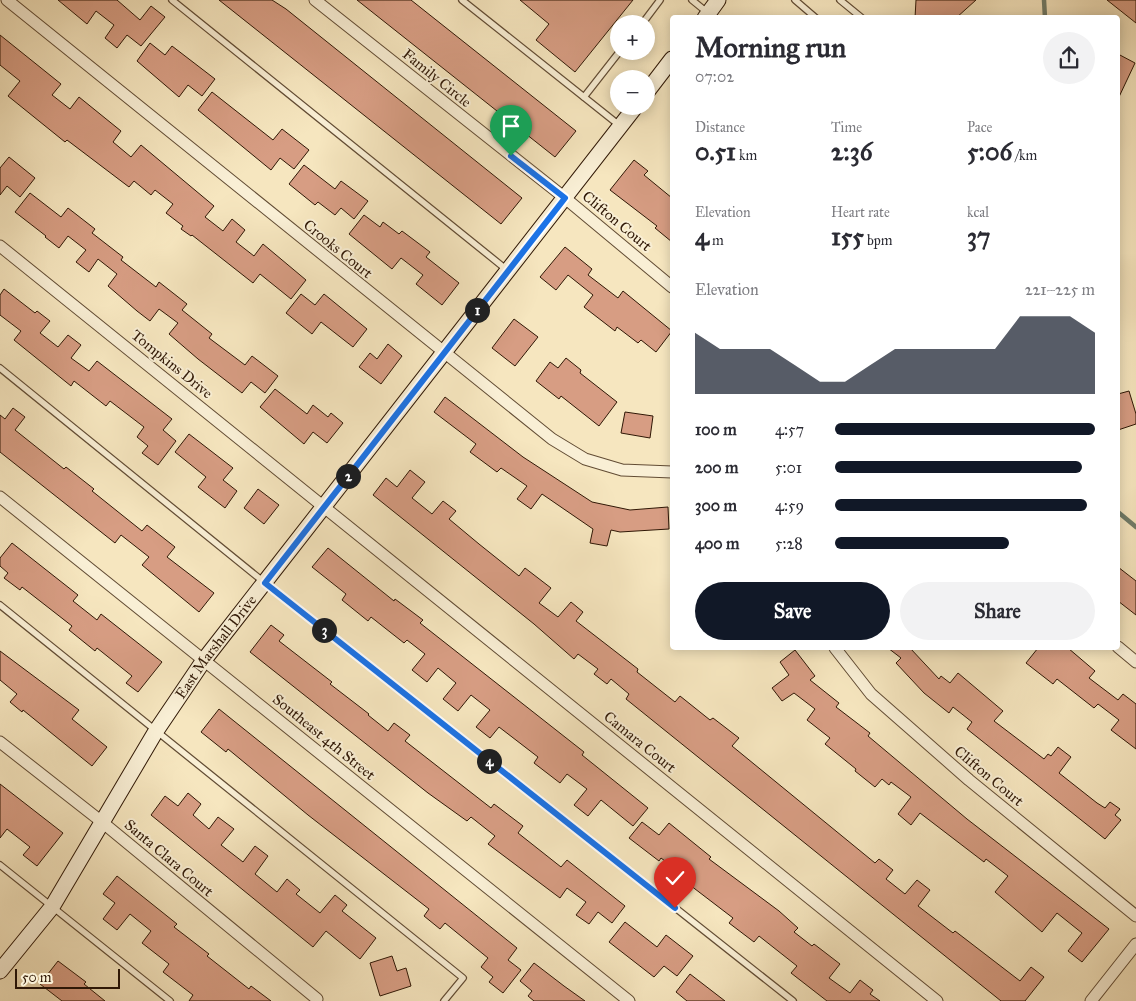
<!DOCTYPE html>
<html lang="en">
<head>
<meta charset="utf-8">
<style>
	body { margin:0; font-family:"IM FELL Great Primer",serif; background:#f2f2f3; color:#2b2b33; height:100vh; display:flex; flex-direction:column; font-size:19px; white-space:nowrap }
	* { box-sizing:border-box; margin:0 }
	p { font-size:16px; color:#7c7c81 }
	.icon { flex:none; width:28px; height:28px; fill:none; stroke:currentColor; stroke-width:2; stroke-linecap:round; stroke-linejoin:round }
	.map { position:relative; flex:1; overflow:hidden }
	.sheet { position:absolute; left:670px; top:15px; width:450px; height:635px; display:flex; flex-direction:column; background:#fff; border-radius:5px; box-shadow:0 2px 12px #0003 }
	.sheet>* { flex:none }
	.controls { position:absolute; left:610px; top:15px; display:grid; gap:10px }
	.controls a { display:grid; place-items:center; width:45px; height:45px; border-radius:50%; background:#fff; box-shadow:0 2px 12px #0003; font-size:25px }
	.scale { position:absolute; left:15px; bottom:12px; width:105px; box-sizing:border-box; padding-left:5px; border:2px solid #301806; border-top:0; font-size:14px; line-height:18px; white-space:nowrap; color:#301806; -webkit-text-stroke:4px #f9efd5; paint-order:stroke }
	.pin { position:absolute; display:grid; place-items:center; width:42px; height:42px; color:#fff; margin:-51px -21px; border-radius:50% 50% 50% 0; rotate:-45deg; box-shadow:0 0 5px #0007 }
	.pin .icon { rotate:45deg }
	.km { position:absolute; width:25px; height:25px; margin:-12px; border-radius:50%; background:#222; color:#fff; font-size:14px; line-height:25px; text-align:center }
	.round { display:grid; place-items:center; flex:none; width:52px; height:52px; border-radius:26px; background:#f2f2f3 }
	.overview { display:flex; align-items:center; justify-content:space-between; height:85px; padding:0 25px }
	h1 { font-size:28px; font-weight:700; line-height:38px }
	.figures { display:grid; grid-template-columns:repeat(3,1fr); gap:8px; height:85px; padding:5px 25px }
	.figures div { display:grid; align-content:center }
	.figures b { font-size:25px; font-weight:700 }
	.figures small { font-size:14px; font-weight:400 }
	.figures p { font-size:14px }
	.chart { height:140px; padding:10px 25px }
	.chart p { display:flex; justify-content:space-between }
	.chart svg { width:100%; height:90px; margin-top:5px; fill:#111827; opacity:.7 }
	.button { display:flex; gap:10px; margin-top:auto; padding:10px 25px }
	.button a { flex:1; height:58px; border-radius:30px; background:#111827; color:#fff; font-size:20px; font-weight:700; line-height:58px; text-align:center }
	.button a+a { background:#f2f2f3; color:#2b2b33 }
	ul { padding:0 25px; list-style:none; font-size:16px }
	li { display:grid; grid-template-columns:80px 60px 1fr; align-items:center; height:38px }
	li i { height:12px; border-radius:6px; background:#111827 }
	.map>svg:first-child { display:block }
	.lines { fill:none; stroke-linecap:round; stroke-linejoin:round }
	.stream { stroke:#717d6a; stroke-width:4.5 }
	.building { fill:#d79d83; stroke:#301806 }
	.service-casing { stroke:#624c34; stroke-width:8 }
	.minor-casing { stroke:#624c34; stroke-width:13 }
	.secondary-casing { stroke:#301806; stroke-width:17 }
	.service { stroke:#f9efd5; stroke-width:5.5 }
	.minor { stroke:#f9efd5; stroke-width:11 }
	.secondary { stroke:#f9efd5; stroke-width:15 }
	.route-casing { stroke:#fff; stroke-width:10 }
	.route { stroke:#1a73e8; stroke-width:6 }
	.labels { text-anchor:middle; stroke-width:4; stroke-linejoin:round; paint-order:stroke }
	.street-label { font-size:15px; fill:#301806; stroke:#f9efd5 }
</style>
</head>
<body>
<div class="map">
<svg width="1136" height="1001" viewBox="0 0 1136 1001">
	<rect width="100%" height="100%" fill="#f6e6bf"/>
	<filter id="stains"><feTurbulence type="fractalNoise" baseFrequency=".004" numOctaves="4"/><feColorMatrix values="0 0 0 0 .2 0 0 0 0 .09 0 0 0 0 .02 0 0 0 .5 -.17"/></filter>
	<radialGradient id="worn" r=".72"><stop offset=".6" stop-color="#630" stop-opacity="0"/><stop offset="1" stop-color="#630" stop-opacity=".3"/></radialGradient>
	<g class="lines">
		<!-- stream -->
		<g class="stream">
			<polyline points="1044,0 1045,18"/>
			<polyline points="1118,512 1136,527"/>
		</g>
	</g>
	<!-- building -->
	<g class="building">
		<polygon points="58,0 117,0 140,20 151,6 165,17 141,46 127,35 117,48 105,38 114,25 96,11 87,24"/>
		<polygon points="219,0 272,0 286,9 522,198 501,224"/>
		<polygon points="357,0 411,0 576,131 555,157"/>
		<polygon points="520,0 633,0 575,72 536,40 549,24"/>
		<polygon points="916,0 976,0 956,18 915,18"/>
		<polygon points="1107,0 1136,0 1136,23"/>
		<polygon points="0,35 61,84 52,95 70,109 79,97 121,131 113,142 131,157 141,145 214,206 205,217 223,231 232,219 245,230 236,242 254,256 263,244 306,280 291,299 260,274 253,283 192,235 191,236 181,229 183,226 166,213 173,204 155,190 151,195 134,181 129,187 67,140 65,142 8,96 20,81 0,65"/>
		<polygon points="150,43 165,55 172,46 215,79 202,96 188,85 179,97 137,61"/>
		<polygon points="1118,54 1135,63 1118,99"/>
		<polygon points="212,92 273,140 282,129 309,150 294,169 280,158 271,170 198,110"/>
		<polygon points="9,157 35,178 20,197 7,186 0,195 0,168"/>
		<polygon points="634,160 648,171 644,175 672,198 672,242 655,228 657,226 610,190"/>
		<polygon points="304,165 335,189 341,181 368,201 354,219 341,208 335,215 318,202 315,205 289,184"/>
		<polygon points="30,193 61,217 68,208 95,229 92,233 123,257 121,260 156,287 159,282 187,304 182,310 212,334 209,338 245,365 252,356 278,376 265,393 251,382 242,393 198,359 169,334 178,323 159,309 150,321 137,311 108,286 117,274 98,259 89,272 76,262 86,250 68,236 59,248 45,237 46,236 15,212"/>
		<polygon points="364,215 380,227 383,222 399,234 402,231 430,252 426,257 459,283 442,305 416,284 423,275 401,258 392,269 349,234"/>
		<polygon points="565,247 592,269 588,275 618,298 623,291 672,331 656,352 641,340 638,343 617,327 615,331 584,307 593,295 568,275 556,290 540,277"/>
		<polygon points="4,289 35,313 37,311 50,321 40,333 58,347 68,335 81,345 71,358 89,371 97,361 172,419 163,430 176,441 158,465 142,453 148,446 137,437 144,427 110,401 106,406 74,381 71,386 14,340 21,331 0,315 0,295"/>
		<polygon points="301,294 315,305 324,294 367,329 353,347 321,322 312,334 286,313"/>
		<polygon points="514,319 538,337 515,366 492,348"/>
		<polygon points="388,344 402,356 381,384 359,367 370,353 377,359"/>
		<polygon points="566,358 581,370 580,373 617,402 599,426 561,396 559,399 536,381 550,362 558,368"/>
		<polygon points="275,389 307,414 313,405 328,417 331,413 343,423 327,443 313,432 304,444 260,407"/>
		<polygon points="1129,391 1136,414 1136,424 1118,430 1118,394"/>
		<polygon points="445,397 523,457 592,502 630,510 668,507 669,529 620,532 611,530 607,546 590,543 593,529 542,494 531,509 517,499 527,486 501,468 497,472 470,452 476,444 434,412"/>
		<polygon points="13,408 25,417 15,430 64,469 66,467 94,489 92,491 142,531 147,525 175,547 167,557 214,593 199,612 142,565 149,557 121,535 115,543 0,452 0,415 5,419"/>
		<polygon points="625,412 653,416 650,438 621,433"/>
		<polygon points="189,434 233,468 223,480 237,491 225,508 198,487 206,477 175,452"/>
		<polygon points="410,470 425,482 412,498 432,514 443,501 456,511 449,519 479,544 519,576 525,568 551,588 539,603 558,617 571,602 583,612 576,621 638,669 637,672 675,702 680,696 710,720 713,718 739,738 732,746 875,863 879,859 893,870 886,879 905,894 917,880 930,890 918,906 953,933 955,931 1020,981 1031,967 1044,977 1025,1001 1001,1001 626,699 629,694 611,679 607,684 594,674 598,669 578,654 574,659 534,624 373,495 386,478 397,487"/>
		<polygon points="258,489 279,505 264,524 244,508"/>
		<polygon points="12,543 78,595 73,601 97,620 101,614 162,662 138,692 126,683 132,676 97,648 95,651 69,630 72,626 22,587 20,590 4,578 8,573 0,566 0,558"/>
		<polygon points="328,548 394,601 395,599 423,620 420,623 584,752 582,755 648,808 633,826 601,800 588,816 574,805 587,789 567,774 560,783 534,763 538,757 499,727 490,738 476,727 490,710 471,695 458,711 443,699 456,683 438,668 427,682 412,670 425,654 407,640 404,643 371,617 368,621 342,600 346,594 312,567"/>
		<polygon points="1118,567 1136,581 1136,615 1118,601"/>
		<polygon points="271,625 284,635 279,641 332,682 330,684 369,714 368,715 388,731 394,723 410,735 405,741 491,808 494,804 523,826 518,833 561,867 567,860 625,906 612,923 598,912 589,924 576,915 586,902 567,888 560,898 488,844 495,836 471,817 467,821 428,793 250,652"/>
		<polygon points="888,648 910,648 939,679 941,676 950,683 958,673 1003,711 994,721 1044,759 1048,754 1051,756 1058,747 1071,757 1059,773 1097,803 1105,808 1110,802 1120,809 1115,815 1121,820 1105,839 967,729 972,722 953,707 949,713 924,693 896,663 901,658"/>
		<polygon points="1038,648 1068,648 1095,671 1089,678 1118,700 1123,694 1136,704 1136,749 1111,730 1119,720 1098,704 1094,708 1057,679 1053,684 1026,663"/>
		<polygon points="795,650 815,676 810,680 839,703 836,707 870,733 868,736 967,819 1109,929 1082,962 1068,951 1082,933 1057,913 1042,932 995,892 1008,876 986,859 984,862 920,813 911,825 898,814 911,797 891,782 889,785 882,779 875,787 855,771 856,769 825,744 830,738 807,720 815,709 794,693 782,701 772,688 789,675 780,662"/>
		<polygon points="0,651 79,710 72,719 107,747 92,766 23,710 22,712 10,702 17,694 0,680"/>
		<polygon points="219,709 517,948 508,960 521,970 503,993 489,982 493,977 481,967 488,958 445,923 440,929 424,916 429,909 308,815 228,749 226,752 201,732"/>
		<polygon points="0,784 63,833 37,866 23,855 30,847 7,829 0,838"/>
		<polygon points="188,793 201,804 193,815 209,829 218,817 234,829 221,845 243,862 255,846 268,856 255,874 277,892 287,879 300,890 296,894 320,913 335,895 347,905 342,911 376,938 360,959 326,931 313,947 151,815 165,796 178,806"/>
		<polygon points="642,822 659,835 669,823 711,857 709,859 779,911 798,928 794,932 812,946 814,944 840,964 829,978 850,993 860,980 873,990 870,994 880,1001 827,1001 791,973 797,966 759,936 754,942 729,923 733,918 682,879 685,876 661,858 659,861 629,838"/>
		<polygon points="117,876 177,924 174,927 209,954 207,956 249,989 251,986 271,1001 189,1001 193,995 163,972 169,964 142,943 151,931 130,914 117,930 103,919 115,903 103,894"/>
		<polygon points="625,922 657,947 666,935 693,956 677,976 664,966 654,977 609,942"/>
		<polygon points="392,956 397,971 406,968 411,986 380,996 370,963"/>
		<polygon points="58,961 86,982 84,984 105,1001 62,1001 40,984"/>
		<polygon points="534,963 564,986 585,1001 534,1001 528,996 532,991 520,981"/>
		<polygon points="690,974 725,1001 687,1001 676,992"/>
	</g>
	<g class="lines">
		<!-- service casing -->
		<g class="service-casing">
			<g id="service">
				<polyline points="172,0 507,270"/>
				<polyline points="462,0 619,125"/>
				<polyline points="692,0 708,13"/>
				<polyline points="795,0 816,18"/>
				<polyline points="840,0 862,18"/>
				<polyline points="642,24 660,0"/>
				<polyline points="584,97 620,51"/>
				<polyline points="0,368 265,583 793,1001"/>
				<polyline points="0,605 463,978 444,1001"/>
				<polyline points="0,865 170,1001"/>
			</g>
		</g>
		<!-- minor casing -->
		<g class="minor-casing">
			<g id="minor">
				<polyline points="7,0 552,439 585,459 622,470 672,472"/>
				<polyline points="315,0 565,198 672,287"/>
				<polyline points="0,246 937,1001"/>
				<polyline points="0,497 629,1001"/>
				<polyline points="1118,647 1136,662"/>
				<polyline points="835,648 871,694 969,780 1136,916"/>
				<polyline points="0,742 102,822 317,999"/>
				<polyline points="1091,1001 1136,944"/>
			</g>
		</g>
		<!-- secondary casing -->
		<g class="secondary-casing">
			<g id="secondary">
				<polyline points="705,18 718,0"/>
				<polyline points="646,93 672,59"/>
				<path id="s1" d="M0,971l52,-64 104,-176 48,-71 432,-554"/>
			</g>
		</g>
		<!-- service -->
		<use href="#service" class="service"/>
		<!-- minor -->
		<use href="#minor" class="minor"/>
		<!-- secondary -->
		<use href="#secondary" class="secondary"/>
	</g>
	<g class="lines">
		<!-- route casing -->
		<g class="route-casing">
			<polyline id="route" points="511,156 565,198 265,583 675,908"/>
		</g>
		<!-- route -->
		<use href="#route" class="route"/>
	</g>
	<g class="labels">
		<!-- street labels -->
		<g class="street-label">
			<text transform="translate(437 78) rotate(39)" y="5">Family Circle</text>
			<text transform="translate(617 221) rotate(40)" y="5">Clifton Court</text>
			<text transform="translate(338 249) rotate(39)" y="5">Crooks Court</text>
			<text transform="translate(172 364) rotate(39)" y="5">Tompkins Drive</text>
			<text dy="5" stroke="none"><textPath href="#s1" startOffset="390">East Marshall Drive</textPath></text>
			<text transform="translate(324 737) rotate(39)" y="5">Southeast 4th Street</text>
			<text transform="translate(640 742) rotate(39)" y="5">Camara Court</text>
			<text transform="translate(989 776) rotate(40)" y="5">Clifton Court</text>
			<text transform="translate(169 858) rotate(40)" y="5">Santa Clara Court</text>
		</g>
	</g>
	<rect width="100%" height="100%" filter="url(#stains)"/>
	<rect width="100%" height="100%" fill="url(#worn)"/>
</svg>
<div class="controls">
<a>+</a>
<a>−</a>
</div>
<div class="scale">50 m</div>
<div class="pin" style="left:511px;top:156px;background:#1e9e55"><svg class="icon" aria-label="arrive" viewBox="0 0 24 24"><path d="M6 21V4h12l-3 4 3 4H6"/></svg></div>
<div class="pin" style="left:675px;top:908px;background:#d93025"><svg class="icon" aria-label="check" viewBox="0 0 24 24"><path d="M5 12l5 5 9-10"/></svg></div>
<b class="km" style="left:477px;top:310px">1</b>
<b class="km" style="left:348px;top:476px">2</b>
<b class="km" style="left:324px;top:630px">3</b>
<b class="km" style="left:489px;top:761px">4</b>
<section class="sheet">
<div class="overview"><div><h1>Morning run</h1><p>07:02</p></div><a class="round"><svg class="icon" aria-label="share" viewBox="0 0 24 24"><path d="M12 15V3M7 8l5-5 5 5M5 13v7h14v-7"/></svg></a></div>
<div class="figures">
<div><p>Distance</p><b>0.51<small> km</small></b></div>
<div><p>Time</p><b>2:36</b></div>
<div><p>Pace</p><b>5:06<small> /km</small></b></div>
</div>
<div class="figures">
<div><p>Elevation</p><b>4<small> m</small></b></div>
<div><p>Heart rate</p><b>155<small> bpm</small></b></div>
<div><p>kcal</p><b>37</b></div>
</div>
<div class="chart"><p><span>Elevation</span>221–225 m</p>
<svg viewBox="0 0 160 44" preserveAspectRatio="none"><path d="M0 44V14L10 22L20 22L30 22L40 30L50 38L60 38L70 30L80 22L90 22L100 22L110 22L120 22L130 6L140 6L150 6L160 14V44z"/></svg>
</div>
<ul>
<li><b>100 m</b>4:57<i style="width:100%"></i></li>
<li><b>200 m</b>5:01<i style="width:95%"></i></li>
<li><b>300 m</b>4:59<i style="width:97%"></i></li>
<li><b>400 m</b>5:28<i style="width:67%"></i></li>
</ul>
<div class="button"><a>Save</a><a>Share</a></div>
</section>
</div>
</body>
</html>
